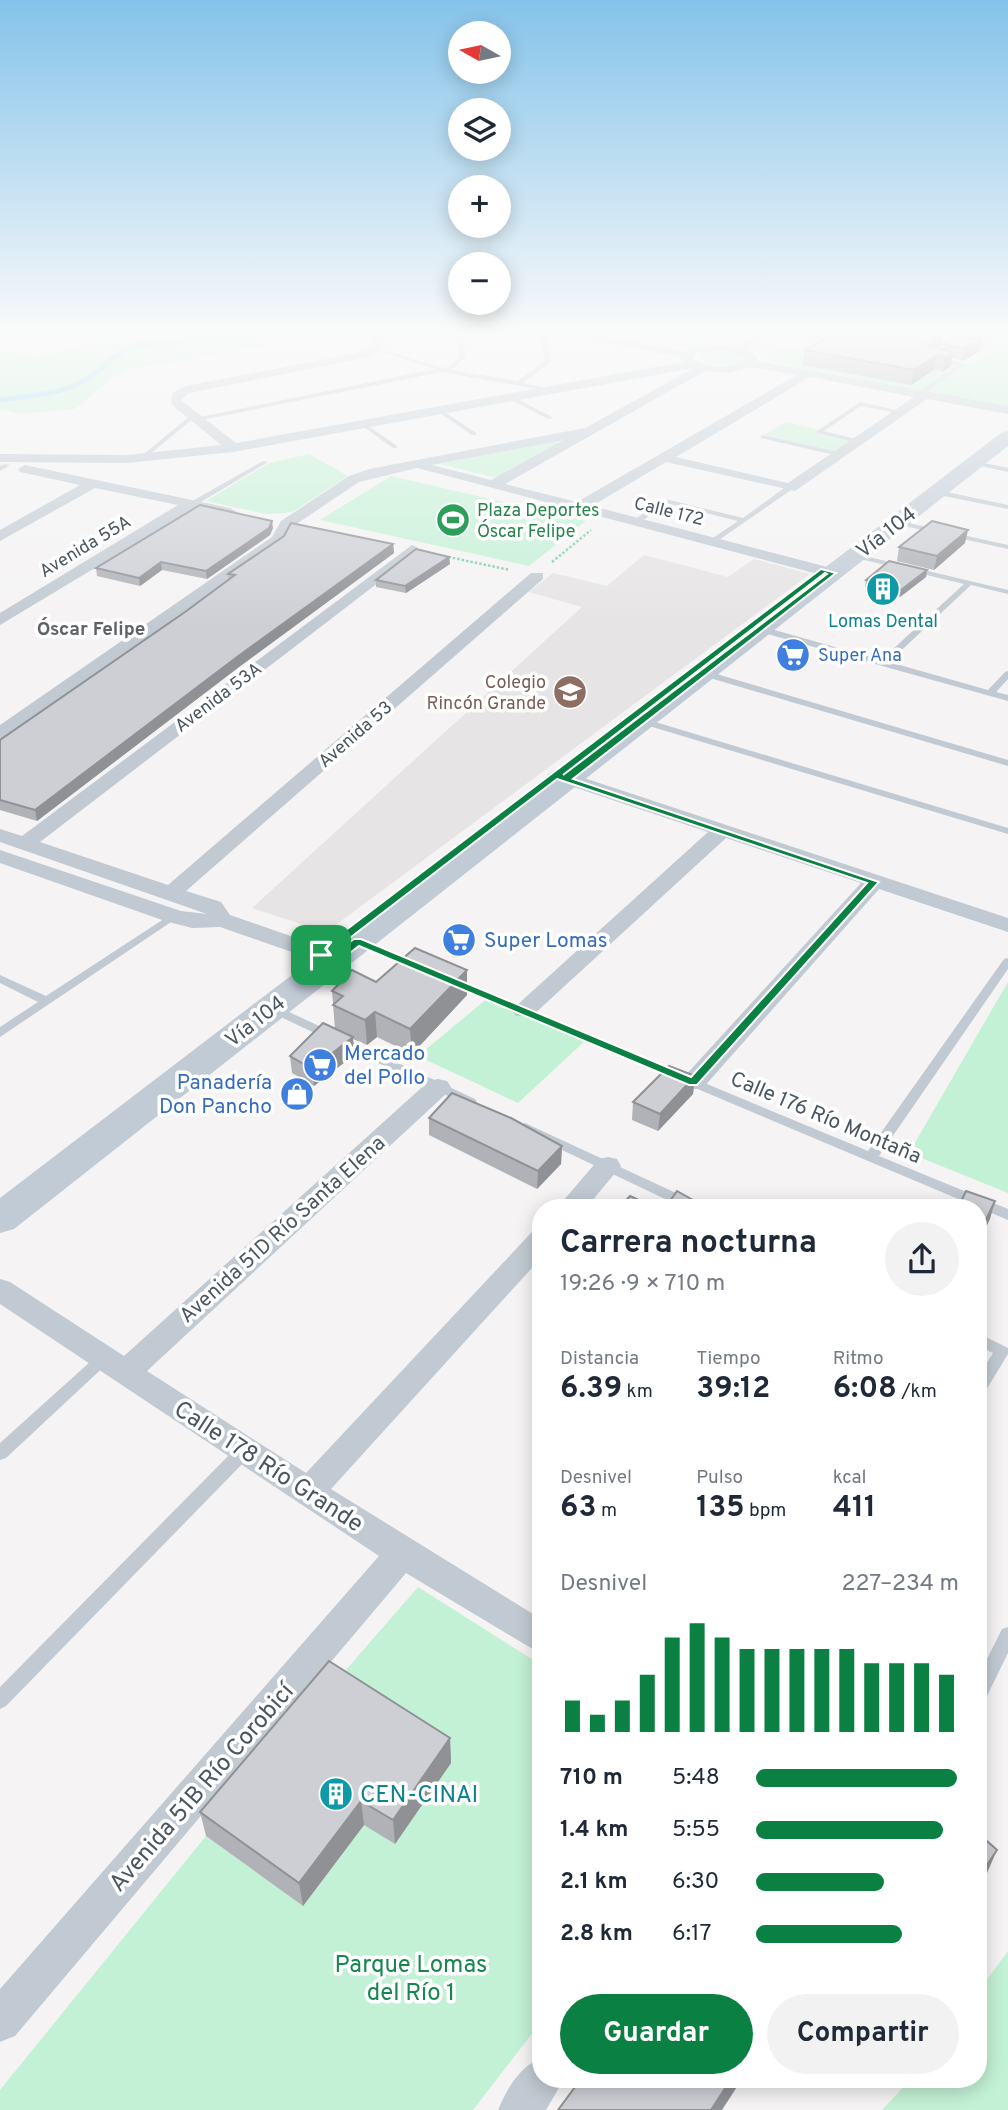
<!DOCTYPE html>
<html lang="es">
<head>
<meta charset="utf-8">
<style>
	body { margin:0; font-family:Overpass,sans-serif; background:#f2f2f3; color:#1f2937; height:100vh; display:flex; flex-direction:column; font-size:26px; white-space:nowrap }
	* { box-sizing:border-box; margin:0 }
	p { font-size:23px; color:#747a83 }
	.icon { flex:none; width:38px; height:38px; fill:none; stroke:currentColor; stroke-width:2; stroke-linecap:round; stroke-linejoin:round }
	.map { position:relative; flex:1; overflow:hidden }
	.drawer { position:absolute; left:532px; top:1199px; width:455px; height:889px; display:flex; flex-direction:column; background:#fff; border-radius:28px; box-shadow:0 4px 18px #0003 }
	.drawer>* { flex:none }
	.needle { width:46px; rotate:279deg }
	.tools { position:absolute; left:448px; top:21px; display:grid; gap:14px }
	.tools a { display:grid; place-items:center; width:63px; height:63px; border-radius:50%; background:#fff; box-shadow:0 4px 18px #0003; font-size:35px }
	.pin { position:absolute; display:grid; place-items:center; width:60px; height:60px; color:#fff; margin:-30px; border-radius:14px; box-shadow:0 4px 10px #0006 }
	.round { display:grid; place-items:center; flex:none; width:74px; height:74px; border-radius:37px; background:#f2f2f3 }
	.head { display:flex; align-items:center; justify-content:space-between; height:119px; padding:0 28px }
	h1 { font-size:32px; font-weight:700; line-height:52px }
	.figures { display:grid; grid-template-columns:repeat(3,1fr); gap:10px; height:119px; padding:7px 28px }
	.figures div { display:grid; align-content:center }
	.figures b { font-size:30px; font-weight:700 }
	.figures small { font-size:19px; font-weight:400 }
	.figures p { font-size:19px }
	.chart { height:196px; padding:14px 28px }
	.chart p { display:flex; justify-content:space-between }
	.chart svg { width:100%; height:126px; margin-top:7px; stroke:#0b8043; stroke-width:6 }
	.button { display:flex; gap:14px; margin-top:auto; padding:14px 28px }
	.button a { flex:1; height:80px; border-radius:42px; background:#0b8043; color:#fff; font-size:28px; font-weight:700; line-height:80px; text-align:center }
	.button a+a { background:#f2f2f3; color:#1f2937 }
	ul { padding:0 28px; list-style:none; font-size:23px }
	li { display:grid; grid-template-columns:112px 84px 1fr; align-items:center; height:52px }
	li i { height:18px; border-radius:9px; background:#0b8043 }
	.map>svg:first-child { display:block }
	.education { fill:#e6e4e5 }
	.green { fill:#c3f1d5; fill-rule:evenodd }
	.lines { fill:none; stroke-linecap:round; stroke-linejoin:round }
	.stream { stroke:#90daee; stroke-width:5 }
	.path { stroke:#7ad0a6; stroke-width:2.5; stroke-dasharray:2.5 2; stroke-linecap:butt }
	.lane { fill:#c1cad2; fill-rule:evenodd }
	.street { fill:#c1cad2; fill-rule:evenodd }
	.secondary { fill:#c1cbd6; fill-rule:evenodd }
	.wall { fill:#b0b2b7 }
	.shaded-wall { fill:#909195 }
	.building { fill:#cdcfd5; stroke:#909195; stroke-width:2 }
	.route { fill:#0b8043; stroke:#fff; stroke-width:2; fill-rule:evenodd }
	.labels { text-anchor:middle; stroke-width:7; stroke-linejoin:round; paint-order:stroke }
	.far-leisure-label { font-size:18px; fill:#27864d; stroke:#fff; text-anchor:start }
	.far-street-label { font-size:18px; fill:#4a5661; stroke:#fff }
	.far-culture-label { font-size:18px; fill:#0d838f; stroke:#fff }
	.far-shop-label { font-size:18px; fill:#366cbe; stroke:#fff; text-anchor:start }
	.far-education-label { font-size:18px; fill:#785e54; stroke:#fff; text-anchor:end }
	.far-neighbourhood-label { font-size:19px; font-weight:bold; fill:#5f6368; stroke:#fff }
	.street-label { font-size:21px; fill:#4a5661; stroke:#fff }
	.shop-label { font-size:21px; fill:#366cbe; stroke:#fff; text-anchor:start }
	.near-street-label { font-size:24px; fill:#4a5661; stroke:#fff }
	.near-culture-label { font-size:24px; fill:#0d838f; stroke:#fff; text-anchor:start }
	.near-park-label { font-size:24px; fill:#17864f; stroke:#fff }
</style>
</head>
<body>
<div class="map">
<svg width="1008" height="2110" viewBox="0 0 1008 2110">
	<rect width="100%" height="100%" fill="#f5f3f3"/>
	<!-- education -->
	<polygon class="education" points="644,555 728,577 754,559 810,574 326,932 252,908 582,607 529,592 553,573 607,586"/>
	<!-- green -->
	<g class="green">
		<polygon points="145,331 308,331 299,340 134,368 112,378 75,409 21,414 0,409 0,351 40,356"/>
		<polygon points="622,331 673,331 661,338 685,343 701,335 730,340 737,337 712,331 749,334 751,332 748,331 756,331 732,344 709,343 691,348 614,335"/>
		<path d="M886,331h122v76l-230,-43 -15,-7 -6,-9 2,-6 61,13 124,17 6,-3 -24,-5zM955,346l32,6v1l-15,11 -33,-6z"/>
		<path d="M725,351l21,8c-13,8 -36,9 -47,-2l5,-4z"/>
		<polygon points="786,422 820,430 816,433 851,441 836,452 764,435"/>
		<polygon points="576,436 497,478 440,464"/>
		<polygon points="309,454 348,476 294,511 285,513 266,514 206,501 269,463"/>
		<polygon points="391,476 586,521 529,566 320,520"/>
		<polygon points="1008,982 1008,1193 909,1153"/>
		<polygon points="489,997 587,1039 518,1103 418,1056"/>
		<polygon points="418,1587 541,1665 541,2022 473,2110 0,2110 0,2090 206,1836 303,1906 364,1825 332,1686"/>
		<polygon points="1008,1951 1008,2110 882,2110 911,2079 978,2079 978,1992"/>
	</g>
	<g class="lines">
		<!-- stream -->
		<path class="stream" d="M0,400c28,-4 62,-5 87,-21 17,-10 26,-25 45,-32l130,-16"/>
		<!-- path -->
		<g class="path">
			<polyline points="444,556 510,570"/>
			<polyline points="552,562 591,530"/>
		</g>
		<!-- lane -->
		<g class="lane">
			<polygon points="456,331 462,331 466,357 451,370 517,381 545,361 540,331 546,331 551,362 523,383 551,389 548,391 442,372 197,421 194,418 144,459 139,458 191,415 195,415 195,418 435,369 373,349 373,347 443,368 449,367 460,357"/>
			<polygon points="610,331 618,331 605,336 605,334"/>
			<polygon points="938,358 965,364 922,395 918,395 918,393 957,365 936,361"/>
			<polygon points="510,395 552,417 553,418 548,419 508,398"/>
			<polygon points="860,402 905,412 902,414 861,406 824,431 860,440 861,441 858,443 817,433 817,431"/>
			<polygon points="439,408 476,433 476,435 472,435 437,411 436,410"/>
			<polygon points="363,422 397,446 397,448 393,448 361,425 361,423"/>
			<polygon points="763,435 838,452 841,454 838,456 761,438 761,436"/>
			<polygon points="263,461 268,462 194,506 187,504"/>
			<polygon points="974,461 1008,468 1008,472 972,464 972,462"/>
			<polygon points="5,464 10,465 0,471 0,466"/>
			<polygon points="787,486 794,488 713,544 710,544 710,540 738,521 666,503 638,524 631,522 665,499 743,518"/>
			<polygon points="937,490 1008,505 1008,509 934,494 933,492"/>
			<polygon points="895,520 1008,545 1008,549 895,524"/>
			<polygon points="852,553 1008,590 1008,594 971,585 889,662 988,690 1005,672 1008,671 1008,679 996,692 1008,695 1008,701 757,631 756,629 760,626 881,660 964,584 852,557"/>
			<polygon points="703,670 1008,760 1008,766 700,675 699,673"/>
			<polygon points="642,718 1008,828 1008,834 639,723 639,719"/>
			<polygon points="173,913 178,916 177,918 0,1037 0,1027 38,1002 0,983 0,975 46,996"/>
			<polygon points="358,939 421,965 423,967 417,970 413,969 354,944 352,942 354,940"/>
			<polygon points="1008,958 1008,969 879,1156 1008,1209 1008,1220 449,984 447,982 449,980 457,980 868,1151 1004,959"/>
			<polygon points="272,1004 475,1099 477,1102 471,1106 467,1105 268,1011 266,1008"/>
			<polygon points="525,1123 702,1205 704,1208 684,1208 520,1130 519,1127"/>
			<polygon points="978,1333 1008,1348 1008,1354 983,1395 978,1397 978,1377 993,1353 978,1346"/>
			<polygon points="105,1351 110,1353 113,1357 110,1361 6,1458 0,1460 0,1443 100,1353"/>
			<polygon points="244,1444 250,1446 252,1451 250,1456 6,1706 0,1709 0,1687 238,1446"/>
			<polygon points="1008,1627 1008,1653 984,1702 978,1704 978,1677 1002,1629"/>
		</g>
		<!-- street -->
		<g class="street">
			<path d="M377,331h12l-11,21 -13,6 -176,35 -8,7 55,43 447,-81 -3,-5 -132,-26h25l111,20c15,-11 34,-2 50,-5 16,-2 22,-15 42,-15l-30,18 11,7 1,5 250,45v8l-81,-15 -132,92 -129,-29 -74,44 247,64 2,3 -8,5 -416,-110 -58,14 -67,45 -9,16 -283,197v-15l272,-188 9,-16 68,-45 20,-7 216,-41 109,-60 -461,84 -106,11 -127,-1v-8l127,1 94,-10 -50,-41 1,-11 13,-7 173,-33 11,-5zM725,351l20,8c-16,11 -37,8 -53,-1l4,-5zM751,367l46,8 -220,127 -72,-18 200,-113 25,2zM810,377l104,20 -126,86 -112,-26zM564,440l-73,40 -59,-15z"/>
			<polygon points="778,331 802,331 841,341 835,344"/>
			<polygon points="25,465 230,508 237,512 230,516 193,509 0,625 0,613 178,505 95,488 0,541 0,530 80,485 20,472 18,469"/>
			<polygon points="412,545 417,547 417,553 40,842 168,885 531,573 543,573 543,579 186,891 221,902 230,915 342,954 345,959 342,964 326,964 220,927 192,928 165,921 0,863 0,850 181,911 207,914 0,842 0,829 22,836"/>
			<polygon points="557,769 1008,918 1008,932 879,889 702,1089 684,1089 680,1083 684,1077 861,883 726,838 532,1016 516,1016 512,1011 516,1006 708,832 550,779 547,775"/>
			<polygon points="438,1079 447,1081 451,1087 447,1093 147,1371 306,1473 531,1233 541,1230 541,1258 331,1489 541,1619 541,1654 406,1573 15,2036 0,2042 0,1989 379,1556 0,1304 0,1279 10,1282 124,1356 429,1081"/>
			<polygon points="608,1157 617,1159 621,1166 586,1208 557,1208 599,1159"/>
			<path d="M541,2058v21h23l-18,31h-48c9,-21 21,-43 43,-52z"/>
		</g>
		<!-- secondary -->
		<polygon class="secondary" points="1008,431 1008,446 14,1229 0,1233 0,1198 1001,433"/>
	</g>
	<!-- wall -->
	<g class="wall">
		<polygon points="982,340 980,351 963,361 952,358 951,366 943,372 934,370 911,385 803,365 805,350 942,344 938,348 942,349 943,344"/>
		<polygon points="273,528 270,535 207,579 162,570 140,586 97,576 96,568"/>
		<polygon points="965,543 934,570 897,561 899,547"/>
		<polygon points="393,544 394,553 239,667 37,821 0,810 0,740 185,612 229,580 228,574"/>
		<polygon points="449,557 450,564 406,593 376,587 376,580"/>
		<polygon points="927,570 926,577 900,597 865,587 866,580"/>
		<polygon points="467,970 467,995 412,1054 377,1037 367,1045 353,1039 354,1055 314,1086 292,1073 290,1056 335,1029 332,991 376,982"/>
		<polygon points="695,1076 693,1094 658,1131 632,1120 633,1102"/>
		<polygon points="429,1118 562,1146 561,1164 537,1189 429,1135"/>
		<polygon points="450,1738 451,1763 395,1844 364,1825 303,1906 206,1836 200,1812"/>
	</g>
	<!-- shaded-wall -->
	<g class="shaded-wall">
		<polygon points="942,331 944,331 942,344 925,359 927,345"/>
		<polygon points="982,340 980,351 963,361 965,349"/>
		<polygon points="953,352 951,366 943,372 945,357"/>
		<polygon points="937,355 934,370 911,385 914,370"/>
		<polygon points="272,521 273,528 270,535 207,579 206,571"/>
		<polygon points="968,530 965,543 934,570 937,556"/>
		<polygon points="393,544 394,553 239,667 37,821 35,810 237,657"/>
		<polygon points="449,557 450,564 406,593 405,586"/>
		<polygon points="161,562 162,570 140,586 139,578"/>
		<polygon points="927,570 926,577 900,597 901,590"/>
		<polygon points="467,970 467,995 412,1054 410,1029"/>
		<polygon points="375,1012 377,1037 367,1045 365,1020"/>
		<polygon points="353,1037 354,1055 314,1086 312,1069"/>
		<polygon points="695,1076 693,1094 658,1131 660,1114"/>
		<polygon points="562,1146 561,1164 537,1189 538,1171"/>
		<polygon points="995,1201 990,1219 978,1244 978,1236"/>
		<polygon points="450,1738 451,1763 395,1844 393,1820"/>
		<polygon points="361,1801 364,1825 303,1906 299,1883"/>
		<polygon points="997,1850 984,1880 978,1888 978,1878"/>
		<polygon points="731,2079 742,2079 722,2110 711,2110"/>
	</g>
	<!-- building -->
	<g class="building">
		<polygon points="838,331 942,331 927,345 953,352 945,357 937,355 914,370 805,350"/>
		<polygon points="954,335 982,340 965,349 943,344"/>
		<polygon points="200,505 272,521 269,528 206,571 161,562 139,578 96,568"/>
		<polygon points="932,521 968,530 937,556 899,547"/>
		<polygon points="291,523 393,544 237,657 35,810 0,800 0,740 185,612 235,575 228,574 284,536"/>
		<polygon points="416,549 449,557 405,586 376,580"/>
		<polygon points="889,561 927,570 901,590 866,580"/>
		<polygon points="415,948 467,970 410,1029 375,1012 365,1020 333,1005 343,996 332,991 352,970 376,982"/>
		<polygon points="323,1023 353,1037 312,1069 290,1056"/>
		<polygon points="669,1066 695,1076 660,1114 633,1102"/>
		<polygon points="452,1093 511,1118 562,1146 538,1171 429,1118"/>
		<polygon points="677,1191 707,1208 665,1208"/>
		<polygon points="966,1191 995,1201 978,1236 978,1208 958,1208"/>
		<polygon points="630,1196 656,1208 619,1208"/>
		<polygon points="329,1661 450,1738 393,1820 361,1801 299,1883 200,1812"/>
		<polygon points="978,1833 997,1850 978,1878"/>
		<polygon points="581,2079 731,2079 711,2110 558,2110"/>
	</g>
	<!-- sky -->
	<linearGradient id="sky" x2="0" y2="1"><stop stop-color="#85c3ea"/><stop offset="0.53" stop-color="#fafafa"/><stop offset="1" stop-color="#fafafa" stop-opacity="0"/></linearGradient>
	<rect width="1008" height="627" fill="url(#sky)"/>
	<!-- route -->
	<path class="route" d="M821,569l15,4 -263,206 306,103 -182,203h-8l-330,-139 -21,16 -21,-5v-5zM825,573l2,1 -264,201zM557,779l310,104 -176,194 -330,-138h-7l-21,16 -4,-1z"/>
	<!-- icons -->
	<defs>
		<g id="stadium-disc" transform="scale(1.75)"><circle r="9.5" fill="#2e9e5b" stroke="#fff"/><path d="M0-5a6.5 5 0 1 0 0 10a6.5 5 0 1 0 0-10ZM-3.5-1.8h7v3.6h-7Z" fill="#fff"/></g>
		<g id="building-disc" transform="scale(1.75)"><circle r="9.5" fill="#0f9aa8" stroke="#fff"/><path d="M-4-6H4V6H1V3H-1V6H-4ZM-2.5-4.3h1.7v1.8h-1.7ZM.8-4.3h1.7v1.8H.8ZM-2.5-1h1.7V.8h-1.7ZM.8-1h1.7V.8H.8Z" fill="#fff"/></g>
		<g id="supermarket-disc" transform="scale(1.75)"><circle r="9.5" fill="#3f7fe0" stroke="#fff"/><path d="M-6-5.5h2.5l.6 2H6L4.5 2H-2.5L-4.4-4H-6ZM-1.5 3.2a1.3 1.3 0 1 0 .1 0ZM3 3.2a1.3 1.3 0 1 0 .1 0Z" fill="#fff"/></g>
		<g id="school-disc" transform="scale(1.75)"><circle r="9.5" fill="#8d6e63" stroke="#fff"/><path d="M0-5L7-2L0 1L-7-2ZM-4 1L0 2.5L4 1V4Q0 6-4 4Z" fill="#fff"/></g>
		<g id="shop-disc" transform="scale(1.75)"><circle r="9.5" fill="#3f7fe0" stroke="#fff"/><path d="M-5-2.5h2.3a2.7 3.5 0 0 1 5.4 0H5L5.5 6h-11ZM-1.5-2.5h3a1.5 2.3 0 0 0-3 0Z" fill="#fff"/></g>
	</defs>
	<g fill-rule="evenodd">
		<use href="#stadium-disc" x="453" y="520"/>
		<use href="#building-disc" x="883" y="589"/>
		<use href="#supermarket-disc" x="793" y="655"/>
		<use href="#school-disc" x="570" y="692"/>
		<use href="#supermarket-disc" x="459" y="940"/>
		<use href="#supermarket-disc" x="320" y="1065"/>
		<use href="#shop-disc" x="297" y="1094"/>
		<use href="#building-disc" x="336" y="1794"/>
	</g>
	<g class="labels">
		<!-- far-leisure labels -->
		<g class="far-leisure-label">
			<text x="477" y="516">Plaza Deportes<tspan x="477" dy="21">Óscar Felipe</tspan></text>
		</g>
		<!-- far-street labels -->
		<g class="far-street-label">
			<text transform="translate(669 511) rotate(14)" y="6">Calle 172</text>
			<text transform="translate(85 546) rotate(-31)" y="6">Avenida 55A</text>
			<text transform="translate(218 697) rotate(-37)" y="6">Avenida 53A</text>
			<text transform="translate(355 734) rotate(-41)" y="6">Avenida 53</text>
		</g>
		<!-- far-culture labels -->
		<g class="far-culture-label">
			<text x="883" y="627">Lomas Dental</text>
		</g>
		<!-- far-shop labels -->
		<g class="far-shop-label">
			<text x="818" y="661">Super Ana</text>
		</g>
		<!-- far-education labels -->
		<g class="far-education-label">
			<text x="546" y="688">Colegio<tspan x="546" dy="21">Rincón Grande</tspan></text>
		</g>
		<!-- far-neighbourhood labels -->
		<g class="far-neighbourhood-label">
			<text x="91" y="635">Óscar Felipe</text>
		</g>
		<!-- street labels -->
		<g class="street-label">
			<text transform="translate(886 532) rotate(-38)" y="7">Vía 104</text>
			<text transform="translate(255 1021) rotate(-38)" y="7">Vía 104</text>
			<text transform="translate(826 1117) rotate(23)" y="7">Calle 176 Río Montaña</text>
			<text transform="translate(282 1229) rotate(-42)" y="7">Avenida 51D Río Santa Elena</text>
		</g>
		<!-- shop labels -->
		<g class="shop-label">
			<text x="484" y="947">Super Lomas</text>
			<text x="344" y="1060">Mercado<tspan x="344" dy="24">del Pollo</tspan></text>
			<text x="272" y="1089" text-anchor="end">Panadería<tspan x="272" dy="24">Don Pancho</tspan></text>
		</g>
		<!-- near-street labels -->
		<g class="near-street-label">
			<text transform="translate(269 1466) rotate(33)" y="8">Calle 178 Río Grande</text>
			<text transform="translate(201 1787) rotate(-49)" y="8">Avenida 51B Río Corobicí</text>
		</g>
		<!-- near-culture labels -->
		<g class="near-culture-label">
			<text x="360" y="1802">CEN-CINAI</text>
		</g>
		<!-- near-park labels -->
		<g class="near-park-label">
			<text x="411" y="1972">Parque Lomas<tspan x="411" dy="28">del Río 1</tspan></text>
		</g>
	</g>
</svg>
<div class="tools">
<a><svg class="needle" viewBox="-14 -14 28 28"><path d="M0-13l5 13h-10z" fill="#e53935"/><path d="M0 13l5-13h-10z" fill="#747a83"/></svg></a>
<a><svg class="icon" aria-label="layers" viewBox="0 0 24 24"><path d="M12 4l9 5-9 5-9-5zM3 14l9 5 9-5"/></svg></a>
<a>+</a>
<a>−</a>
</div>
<div class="pin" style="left:321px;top:955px;background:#1e9e55"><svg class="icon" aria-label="arrive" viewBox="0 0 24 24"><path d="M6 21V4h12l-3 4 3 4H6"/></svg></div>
<section class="drawer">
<div class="head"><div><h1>Carrera nocturna</h1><p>19:26 · 9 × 710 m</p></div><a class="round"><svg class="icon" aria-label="share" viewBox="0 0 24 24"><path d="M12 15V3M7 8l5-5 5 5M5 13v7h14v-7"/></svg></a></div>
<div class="figures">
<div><p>Distancia</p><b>6.39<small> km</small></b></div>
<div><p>Tiempo</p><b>39:12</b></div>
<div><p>Ritmo</p><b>6:08<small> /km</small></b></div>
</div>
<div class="figures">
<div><p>Desnivel</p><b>63<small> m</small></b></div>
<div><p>Pulso</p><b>135<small> bpm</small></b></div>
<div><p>kcal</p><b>411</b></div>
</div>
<div class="chart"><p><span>Desnivel</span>227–234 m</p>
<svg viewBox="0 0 160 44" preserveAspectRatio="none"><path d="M5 44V33M15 44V38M25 44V33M35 44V24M45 44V11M55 44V6M65 44V11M75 44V15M85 44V15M95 44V15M105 44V15M115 44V15M125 44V20M135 44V20M145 44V20M155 44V24"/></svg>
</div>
<ul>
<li><b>710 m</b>5:48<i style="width:99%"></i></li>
<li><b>1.4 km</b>5:55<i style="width:92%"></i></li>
<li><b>2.1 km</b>6:30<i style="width:63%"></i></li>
<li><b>2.8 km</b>6:17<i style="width:72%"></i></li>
</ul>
<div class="button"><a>Guardar</a><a>Compartir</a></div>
</section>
</div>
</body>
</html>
